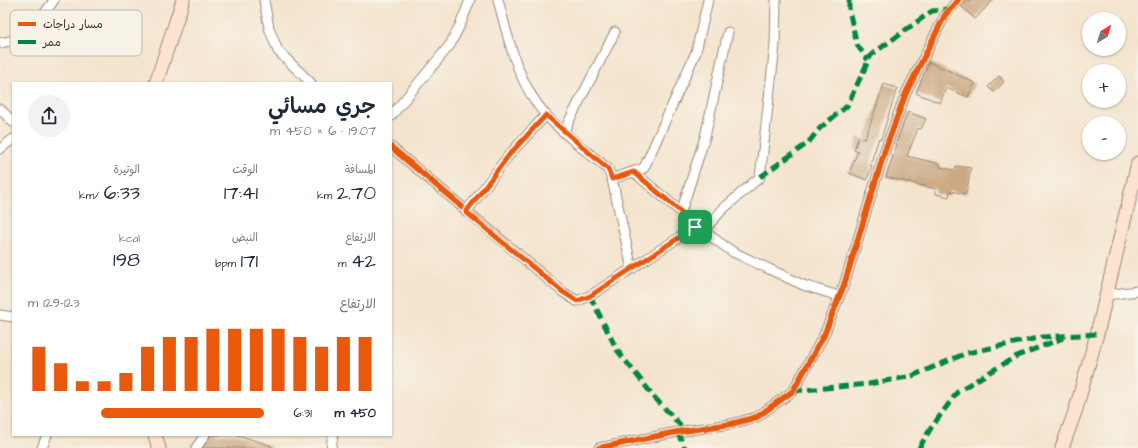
<!DOCTYPE html>
<html lang="ar">
<head>
<meta charset="utf-8">
<style>
	body { margin:0; font-family:"Architects Daughter","Playpen Sans Arabic",sans-serif; background:#f2f2f3; color:#1f2937; direction:rtl; height:100vh; display:flex; flex-direction:column; font-size:15px; white-space:nowrap }
	* { box-sizing:border-box; margin:0 }
	p { font-size:13px; color:#747a83 }
	.icon { flex:none; width:22px; height:22px; fill:none; stroke:currentColor; stroke-width:2; stroke-linecap:round; stroke-linejoin:round }
	.map { position:relative; flex:1; overflow:hidden; direction:ltr }
	.sheet { position:absolute; left:12px; top:82px; width:380px; height:354px; display:flex; flex-direction:column; background:#fff; border-radius:0px; box-shadow:0 1px 3px #0004; direction:rtl }
	.sheet>* { flex:none }
	.needle { width:26px; rotate:38deg }
	.buttons { position:absolute; left:1082px; top:12px; display:grid; gap:8px }
	.buttons a { display:grid; place-items:center; width:44px; height:44px; border-radius:50%; background:#fff; box-shadow:0 1px 3px #0004; font-size:20px }
	.pin { position:absolute; display:grid; place-items:center; width:34px; height:34px; color:#fff; margin:-17px; border-radius:8px; box-shadow:0 2px 6px #0006 }
	.round { display:grid; place-items:center; flex:none; width:42px; height:42px; border-radius:21px; background:#f2f2f3 }
	.summary { display:flex; align-items:center; justify-content:space-between; height:68px; padding:0 16px }
	h1 { font-size:22px; font-weight:600; line-height:30px }
	.stats { display:grid; grid-template-columns:repeat(3,1fr); gap:6px; height:68px; padding:4px 16px }
	.stats div { display:grid; align-content:center }
	.stats b { font-size:20px; font-weight:600 }
	.stats small { font-size:11px; font-weight:400 }
	.stats p { font-size:11px }
	.chart { height:112px; padding:8px 16px }
	.chart p { display:flex; justify-content:space-between }
	.chart svg { width:100%; height:72px; margin-top:4px; stroke:#ea580c; stroke-width:6 }
	ul { padding:0 16px; list-style:none; font-size:13px }
	li { display:grid; grid-template-columns:64px 48px 1fr; align-items:center; height:30px }
	li i { height:10px; border-radius:5px; background:#ea580c }
	.map>svg:first-child { display:block }
	.building { fill:#caa881 }
	.lines { fill:none; stroke-linecap:round; stroke-linejoin:round }
	.street-casing { stroke:#988776; stroke-width:11 }
	.secondary-casing { stroke:#988776; stroke-width:15 }
	.street { stroke:#fff; stroke-width:9 }
	.secondary { stroke:#fde4d1; stroke-width:13 }
	.quiet { stroke:#00873e; stroke-width:5; stroke-dasharray:10 5; stroke-linecap:butt }
	.cycleway-casing { stroke:#f7f3e8; stroke-width:8 }
	.cycleway { stroke:#e8590c; stroke-width:6 }
	.route-casing { stroke:#fff; stroke-width:8 }
	.route { stroke:#ea580c; stroke-width:5 }
	.key { fill:#f7f3e8; stroke:#bfb7ab; stroke-width:1 }
	.key-label { font-size:11px; fill:#3b2a1e }
</style>
</head>
<body>
<div class="map">
<svg width="1138" height="448" viewBox="0 0 1138 448">
	<rect width="100%" height="100%" fill="#f7f3e8"/>
	<filter id="ink" filterUnits="userSpaceOnUse"><feTurbulence type="fractalNoise" baseFrequency=".025" numOctaves="2"/><feDisplacementMap in="SourceGraphic" scale="8" xChannelSelector="R" yChannelSelector="G"/><feConvolveMatrix kernelMatrix="1 2 1 2 8 2 1 2 1" color-interpolation-filters="sRGB"/></filter>
	<filter id="wash" filterUnits="userSpaceOnUse"><feTurbulence type="fractalNoise" baseFrequency=".012" numOctaves="4" result="noise"/><feDisplacementMap in="SourceGraphic" scale="16" xChannelSelector="R" yChannelSelector="G"/><feGaussianBlur stdDeviation="0.9" result="paint"/><feColorMatrix in="noise" values="0 0 0 0 0 0 0 0 0 0 0 0 0 0 0 0 0 1.4 0 .05"/><feComposite in="paint" operator="in"/></filter>
	<g filter="url(#wash)">
		<rect width="100%" height="100%" fill="#f4e4cd"/>
		<g id="blocks">
			<!-- building -->
			<g class="building">
				<polygon points="966,0 993,0 975,19 961,6"/>
				<polygon points="929,62 975,83 968,97 946,88 940,103 916,93"/>
				<polygon points="999,76 1004,82 994,92 988,87"/>
				<polygon points="884,84 897,88 881,139 879,138 870,165 872,166 867,180 849,173 858,151 854,150 858,137 865,139"/>
				<polygon points="908,112 926,119 921,129 918,128 907,156 940,164 940,167 955,170 956,166 971,168 966,194 950,191 949,197 936,194 936,189 886,177 897,144 896,143"/>
				<polygon points="211,435 238,435 272,446 271,448 203,448"/>
			</g>
		</g>
	</g>
	<g filter="url(#ink)">
		<use href="#blocks" fill-opacity="0" stroke="#988776" stroke-width="1"/>
		<g class="lines">
			<!-- street casing -->
			<g class="street-casing">
				<g id="street">
					<polyline points="264,0 269,28 278,51 311,83"/>
					<path d="M498,0c11,40 19,83 48,115 16,18 43,38 62,54l4,10 20,90"/>
					<polyline points="0,43 28,37 54,0"/>
					<polyline points="0,109 13,122"/>
					<polyline points="391,116 450,45 461,23 470,0"/>
					<polyline points="564,131 615,32"/>
					<polyline points="391,147 563,292 577,301 590,296 695,227"/>
					<polyline points="0,149 13,139"/>
					<polyline points="635,173 681,212 705,137 728,32"/>
					<polyline points="612,179 644,168 696,52 708,0"/>
					<polyline points="466,212 509,155 546,115"/>
					<polyline points="681,212 695,227 703,231 723,209 760,177 775,45 776,0"/>
					<polyline points="703,231 733,252 803,285 839,296"/>
					<polyline points="1106,295 1138,291"/>
					<polyline points="0,315 13,317"/>
					<polyline points="42,448 47,435"/>
					<polyline points="196,448 205,435"/>
					<polyline points="331,448 333,435"/>
					<polyline points="599,448 677,432 731,424 757,417 793,391 824,335 844,285 885,150 906,93 945,15 958,0"/>
				</g>
			</g>
			<!-- secondary casing -->
			<g class="secondary-casing">
				<g id="secondary">
					<polyline points="156,83 183,0"/>
					<polyline points="155,435 159,448"/>
					<polyline points="1062,448 1076,409 1097,334 1138,163"/>
				</g>
			</g>
			<!-- street -->
			<use href="#street" class="street"/>
			<!-- secondary -->
			<use href="#secondary" class="secondary"/>
			<!-- quiet -->
			<g class="quiet">
				<polyline points="849,0 849,10 857,45 868,60"/>
				<polyline points="760,177 808,143 820,128 847,106 871,55 932,11 950,9"/>
				<polyline points="590,296 617,350 655,398 686,431"/>
				<polyline points="793,391 869,384 912,376 967,353 1043,337 1097,334"/>
				<polyline points="677,432 685,448"/>
				<polyline points="919,448 931,428 958,391 1017,356 1063,338"/>
			</g>
			<!-- cycleway casing -->
			<g class="cycleway-casing">
				<g id="cycleway">
					<polyline points="391,147 563,292 577,301 590,296 695,227"/>
					<polyline points="599,448 677,432 731,424 757,417 793,391 824,335 844,285 885,150 906,93 945,15 958,0"/>
				</g>
			</g>
			<!-- cycleway -->
			<use href="#cycleway" class="cycleway"/>
		</g>
	</g>
	<g class="lines" filter="url(#ink)">
		<!-- route casing -->
		<g class="route-casing">
			<polygon id="route" points="546,115 608,169 612,179 634,172 681,212 695,227 590,296 577,301 563,292 466,212 509,155"/>
		</g>
		<!-- route -->
		<use href="#route" class="route"/>
	</g>
	<!-- legend -->
	<rect x="10" y="10" width="132" height="46" rx="6" class="key"/>
	<rect x="18" y="22" width="18" height="4" fill="#e8590c"/>
	<rect x="18" y="40" width="18" height="4" fill="#00873e"/>
	<g class="key-label">
		<text x="43" y="28">مسار دراجات</text>
		<text x="43" y="46">ممر</text>
	</g>
</svg>
<div class="buttons">
<a><svg class="needle" viewBox="-14 -14 28 28"><path d="M0-13l5 13h-10z" fill="#e53935"/><path d="M0 13l5-13h-10z" fill="#747a83"/></svg></a>
<a>+</a>
<a>−</a>
</div>
<div class="pin" style="left:695px;top:227px;background:#1e9e55"><svg class="icon" aria-label="arrive" viewBox="0 0 24 24"><path d="M6 21V4h12l-3 4 3 4H6"/></svg></div>
<section class="sheet">
<div class="summary"><div><h1>جري مسائي</h1><p>19:07 · 6 × 450 m</p></div><a class="round"><svg class="icon" aria-label="share" viewBox="0 0 24 24"><path d="M12 15V3M7 8l5-5 5 5M5 13v7h14v-7"/></svg></a></div>
<div class="stats">
<div><p>المسافة</p><b>2.70<small> km</small></b></div>
<div><p>الوقت</p><b>17:41</b></div>
<div><p>الوتيرة</p><b>6:33<small> /km</small></b></div>
</div>
<div class="stats">
<div><p>الارتفاع</p><b>42<small> m</small></b></div>
<div><p>النبض</p><b>171<small> bpm</small></b></div>
<div><p>kcal</p><b>198</b></div>
</div>
<div class="chart"><p><span>الارتفاع</span>123–129 m</p>
<svg viewBox="0 0 160 44" preserveAspectRatio="none"><path d="M5 44V17M15 44V27M25 44V38M35 44V38M45 44V33M55 44V17M65 44V11M75 44V11M85 44V6M95 44V6M105 44V6M115 44V6M125 44V11M135 44V17M145 44V11M155 44V11"/></svg>
</div>
<ul>
<li><b>450 m</b>6:31<i style="width:69%"></i></li>
</ul>
</section>
</div>
</body>
</html>
